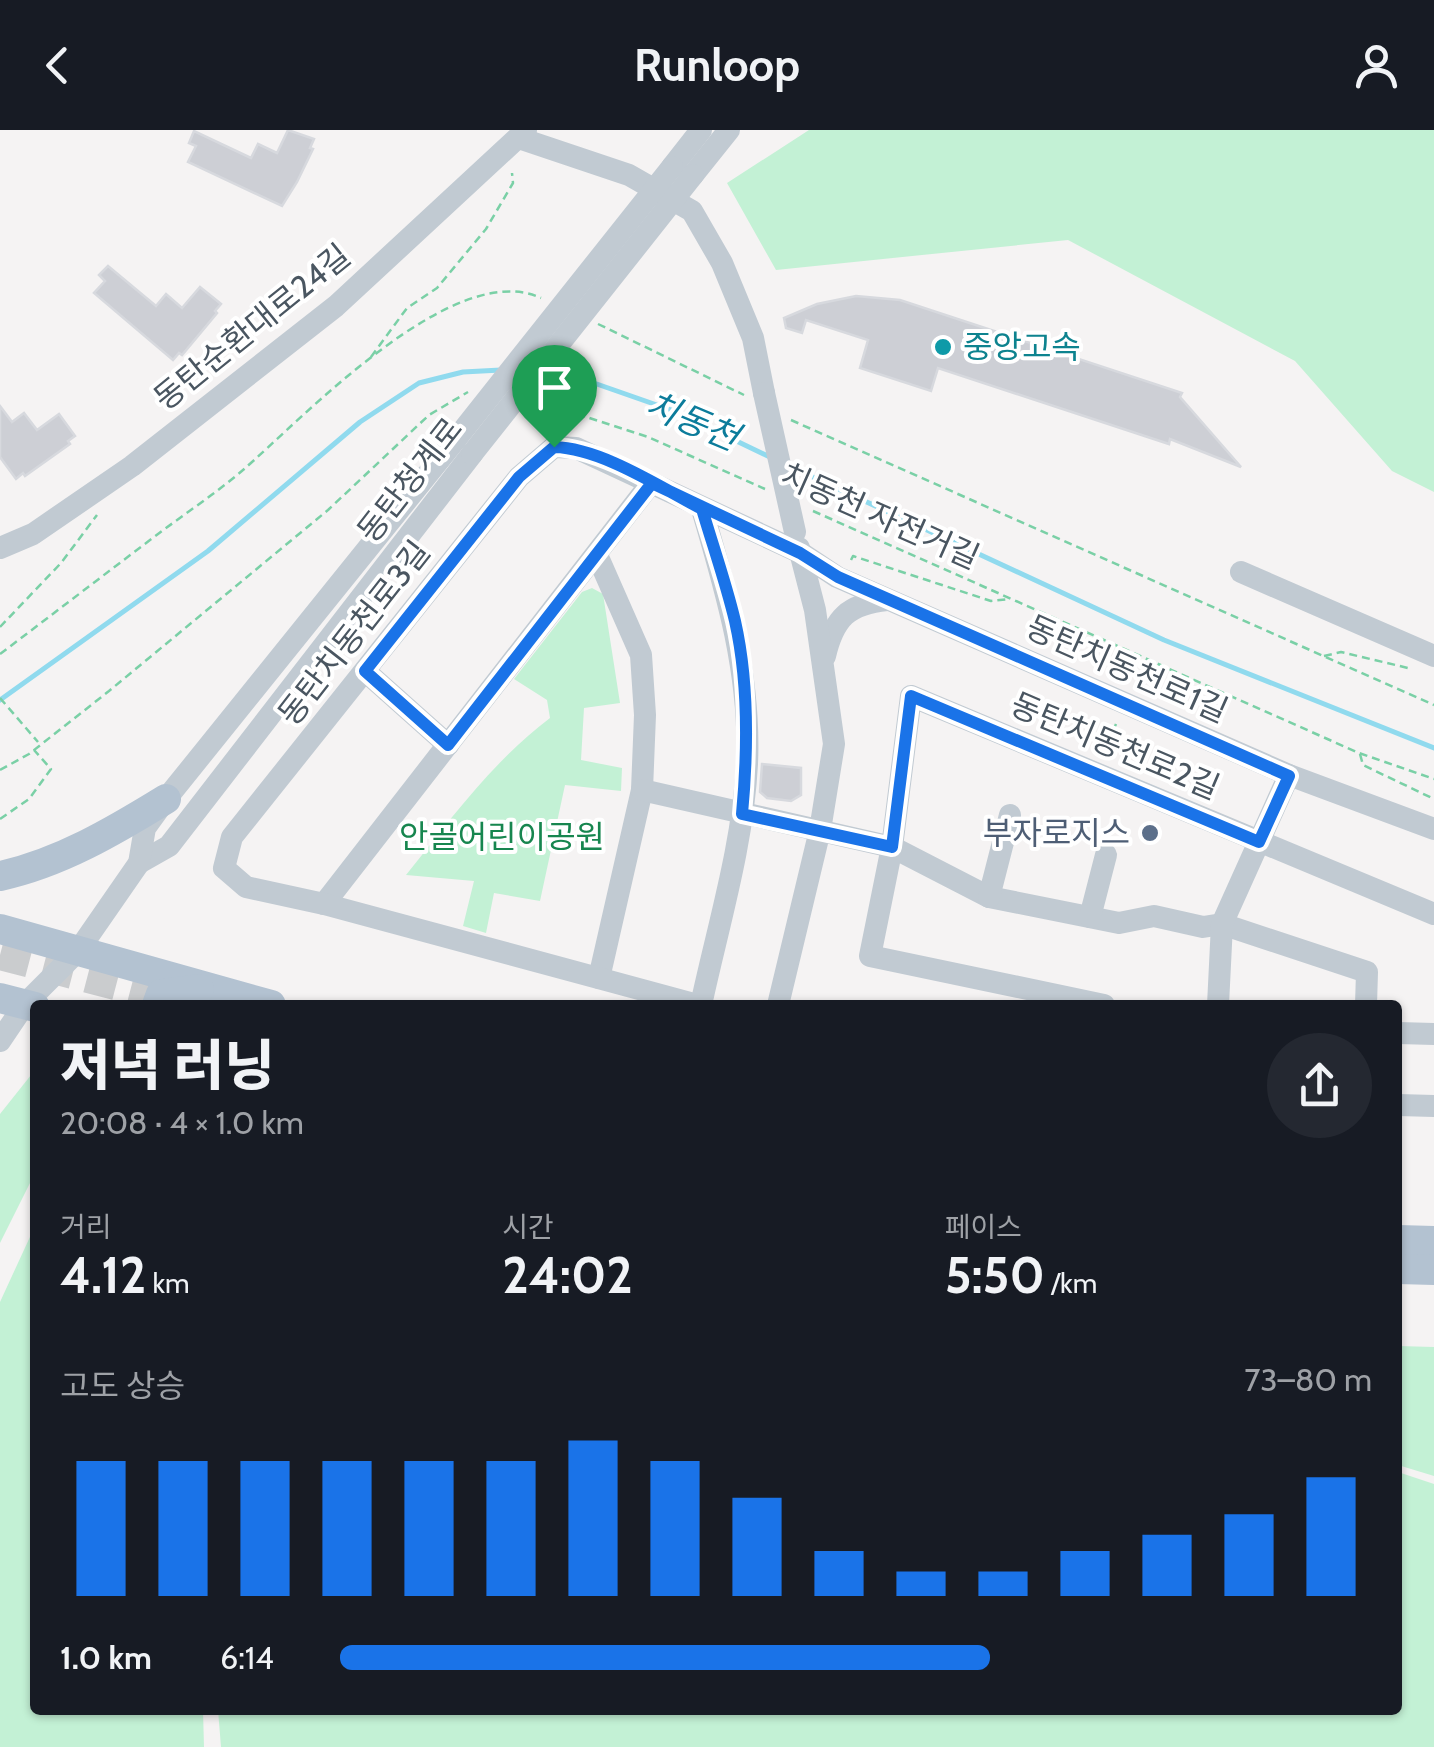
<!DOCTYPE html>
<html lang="ko">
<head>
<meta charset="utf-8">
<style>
	body { margin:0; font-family:Cabin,"Noto Sans KR",sans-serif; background:#242831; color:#f1f3f6; height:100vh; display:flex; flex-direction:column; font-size:38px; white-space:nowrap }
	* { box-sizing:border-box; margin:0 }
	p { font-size:32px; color:#9ea1a6 }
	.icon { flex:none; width:55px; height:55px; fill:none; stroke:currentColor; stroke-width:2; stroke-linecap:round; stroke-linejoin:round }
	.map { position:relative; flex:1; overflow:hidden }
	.drawer { position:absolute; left:30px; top:870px; width:1372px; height:715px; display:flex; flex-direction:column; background:#171b24; border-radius:10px; box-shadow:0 2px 8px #0004 }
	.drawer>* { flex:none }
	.pin { position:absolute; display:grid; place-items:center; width:85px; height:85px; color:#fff; margin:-102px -42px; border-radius:50% 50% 50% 0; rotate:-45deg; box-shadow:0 0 10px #0007 }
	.pin .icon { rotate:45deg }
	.round { display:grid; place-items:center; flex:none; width:105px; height:105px; border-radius:52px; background:#242831 }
	.head { display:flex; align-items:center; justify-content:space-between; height:170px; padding:0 30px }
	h1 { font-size:55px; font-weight:800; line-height:75px }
	.metrics { display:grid; grid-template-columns:repeat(3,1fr); gap:15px; height:170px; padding:10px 30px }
	.metrics div { display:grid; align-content:center }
	.metrics b { font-size:50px; font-weight:800 }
	.metrics small { font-size:28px; font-weight:400 }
	.metrics p { font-size:28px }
	.chart { height:280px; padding:20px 30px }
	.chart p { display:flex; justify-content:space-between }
	.chart svg { width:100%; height:180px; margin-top:10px; stroke:#1a73e8; stroke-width:6 }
	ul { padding:0 30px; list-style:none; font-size:32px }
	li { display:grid; grid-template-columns:160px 120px 1fr; align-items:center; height:75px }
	li i { height:25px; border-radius:12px; background:#1a73e8 }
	header { display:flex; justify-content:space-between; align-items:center; height:130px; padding:0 30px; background:#171b24; font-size:45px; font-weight:800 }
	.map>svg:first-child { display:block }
	.green { fill:#c3f1d5 }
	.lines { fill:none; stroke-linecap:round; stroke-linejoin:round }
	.stream { stroke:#90daee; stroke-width:5 }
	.building { fill:#cdcfd5; stroke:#d7d9de; stroke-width:2.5 }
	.major-tunnel { stroke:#caccce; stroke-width:30; stroke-dasharray:30 15; stroke-linecap:butt }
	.path { stroke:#7ad0a6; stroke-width:2.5; stroke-dasharray:8 5; stroke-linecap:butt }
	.minor { stroke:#c1cad2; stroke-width:22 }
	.major { stroke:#b3c2d1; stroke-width:30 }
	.minor-bridge { stroke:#c1cad2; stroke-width:22 }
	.route-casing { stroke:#fff; stroke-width:20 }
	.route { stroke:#1a73e8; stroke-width:12 }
	.culture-dot { fill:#0f9aa8; stroke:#fff; stroke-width:4 }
	.service-dot { fill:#5c6f8a; stroke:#fff; stroke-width:4 }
	.labels { text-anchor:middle; stroke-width:8; stroke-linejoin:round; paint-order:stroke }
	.street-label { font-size:32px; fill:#4a5661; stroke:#fff }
	.culture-label { font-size:32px; fill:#0d838f; stroke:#fff; text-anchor:start }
	.service-label { font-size:32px; fill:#4e5e75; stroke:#fff; text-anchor:end }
	.park-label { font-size:32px; fill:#17864f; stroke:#fff }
	.water-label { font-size:35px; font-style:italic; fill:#0c7c9b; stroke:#fff }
</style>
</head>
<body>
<header><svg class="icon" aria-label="back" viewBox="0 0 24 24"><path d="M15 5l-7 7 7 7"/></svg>Runloop<svg class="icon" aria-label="person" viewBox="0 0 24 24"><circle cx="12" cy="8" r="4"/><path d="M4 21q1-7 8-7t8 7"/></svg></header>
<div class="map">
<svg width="1434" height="1617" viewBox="0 0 1434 1617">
	<rect width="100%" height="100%" fill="#f5f3f3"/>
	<!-- green -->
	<g class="green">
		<polygon points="809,0 1434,0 1434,362 1392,341 1295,231 1068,110 776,140 727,53"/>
		<path d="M592,458l11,6 17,109 -36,5 -3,52 41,8 -1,23 -56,-6 -25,116 -46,-8 -8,40 -23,-7 11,-45 -68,-6c45,-56 86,-113 144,-157l-3,-18 -33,-21 68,-87z"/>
		<polygon points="35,940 35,1043 0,1113 0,984"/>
		<polygon points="35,1096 35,1580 203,1580 204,1617 0,1617 0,1172"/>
		<polygon points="1398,1216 1434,1217 1434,1346 1398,1335"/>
		<polygon points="1398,1342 1434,1354 1434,1617 221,1617 218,1580 1398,1580"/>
	</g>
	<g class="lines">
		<!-- stream -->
		<g class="stream">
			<polyline points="551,238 674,281 772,328"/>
			<polyline points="787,335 1164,510 1434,618"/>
			<polyline points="0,570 208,421 360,292 419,253 463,242 501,240"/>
		</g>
	</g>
	<!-- building -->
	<g class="building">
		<polygon points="288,0 314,9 310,18 313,19 297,52 282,76 188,32 196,16 189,13 194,1 251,28 258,14 277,23"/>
		<polygon points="108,136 156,176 166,164 182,178 200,157 221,174 215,181 217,183 182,225 179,223 173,230 94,163 105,151 99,145"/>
		<polygon points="856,166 900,170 1182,263 1180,267 1241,337 1170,309 1169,314 938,238 931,261 860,238 868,210 806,190 802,203 786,198 784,188 817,174"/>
		<polygon points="0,276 12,292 24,283 37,300 59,284 75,306 68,311 70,314 25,346 23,343 16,349 0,327"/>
		<polygon points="762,634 801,638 801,665 791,671 767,668 760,662"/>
	</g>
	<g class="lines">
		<!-- major-tunnel -->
		<polyline class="major-tunnel" points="0,825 184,873"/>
		<!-- path -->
		<g class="path">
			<polyline points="598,194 744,265"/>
			<polyline points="371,227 407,178 437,158 486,99 513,53 512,43"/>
			<polyline points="540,272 648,307 765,359"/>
			<polyline points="791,290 1434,575"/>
			<polyline points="813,381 1359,623 1434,649"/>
			<polyline points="851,430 853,426 991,471 1009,469"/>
			<polyline points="0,497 61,433 97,385"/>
			<path d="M0,524c53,-40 105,-80 158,-120 28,-21 58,-41 85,-64 60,-52 211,-213 298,-172"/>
			<polyline points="1324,526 1341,522 1408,538"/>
			<polyline points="0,568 38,612"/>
			<polyline points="1103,623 1116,594"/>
			<polyline points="1360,624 1363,635 1434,669"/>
			<polyline points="0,640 29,624 109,561 328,380 429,285 468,262"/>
			<polyline points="0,689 29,669 51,639 34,620"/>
		</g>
		<!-- minor -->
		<g class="minor">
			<polyline points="519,8 629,45 692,81 722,133 753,208 764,263"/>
			<polyline points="672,37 701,0"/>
			<polyline points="693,45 729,0"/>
			<polyline points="0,418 33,404 132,336 336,176 526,0"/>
			<polyline points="597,425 641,525 645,585 642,660 599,848"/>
			<polyline points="1241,442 1434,526"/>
			<path d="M825,526c9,-38 23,-52 62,-56"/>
			<polyline points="365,541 448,615"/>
			<polyline points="642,660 892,717 989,767 1119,793 1154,786 1203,797 1222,794 1367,842 1366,875"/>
			<polyline points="139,733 169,716 472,324"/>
			<polyline points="989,767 1010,685"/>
			<polyline points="324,774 651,353"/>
			<polyline points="1090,787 1106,725"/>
			<polyline points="698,875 324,774 246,757 224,738 232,707 519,347 554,317 576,318 801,423 837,447 1289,645 1434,699"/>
			<path d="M701,875c17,-79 42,-160 46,-241 4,-88 -20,-171 -45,-255"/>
			<polyline points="778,875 820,700 834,614 815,480 799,418"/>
			<polyline points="1104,875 870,826 892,717 911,566 1434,784"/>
			<polyline points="1218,875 1222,794 1289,645"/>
			<polyline points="1398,903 1434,904"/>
			<polyline points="0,911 25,874 78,821 139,733 145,698 166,669 456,309"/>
			<polyline points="1398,975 1434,976"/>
		</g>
		<!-- major -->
		<g class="major">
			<path d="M0,746c60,-13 114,-45 166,-77"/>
			<polyline points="0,799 271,875"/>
			<polyline points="0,868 35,877"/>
			<polyline points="157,875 161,864 199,859"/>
			<polyline points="1398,1110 1434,1111"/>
			<polyline points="1398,1139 1434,1140"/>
		</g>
		<!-- minor-bridge -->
		<g class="minor-bridge">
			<polyline points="764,263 795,402"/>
			<polyline points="456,309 672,37"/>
			<polyline points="472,324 693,45"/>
		</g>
	</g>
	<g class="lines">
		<!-- route casing -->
		<g class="route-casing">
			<path id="route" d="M554,317l-35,30 -154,194 83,74 204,-262 148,70 38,24 451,199 -30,66 -348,-146 -19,151 -150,-33c6,-64 7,-131 -7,-193 -9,-38 -22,-75 -33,-112 -42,-22 -101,-61 -148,-62"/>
		</g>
		<!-- route -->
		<use href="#route" class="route"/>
	</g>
	<!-- markers -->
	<circle class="culture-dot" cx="943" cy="217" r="10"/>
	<circle class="service-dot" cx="1150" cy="703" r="10"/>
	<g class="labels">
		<!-- street labels -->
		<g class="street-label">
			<text transform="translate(252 197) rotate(-39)" y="11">동탄순환대로24길</text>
			<text transform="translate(410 350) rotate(-52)" y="11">동탄청계로</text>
			<text transform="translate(880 386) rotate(24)" y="11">치동천 자전거길</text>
			<text transform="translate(354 503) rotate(-52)" y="11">동탄치동천로3길</text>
			<text transform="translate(1127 539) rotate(24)" y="11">동탄치동천로1길</text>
			<text transform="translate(1115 616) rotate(23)" y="11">동탄치동천로2길</text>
		</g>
		<!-- culture labels -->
		<g class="culture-label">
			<text x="963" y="228">중앙고속</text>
		</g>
		<!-- service labels -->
		<g class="service-label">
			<text x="1130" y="714">부자로지스</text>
		</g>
		<!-- park labels -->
		<g class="park-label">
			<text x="502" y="718">안골어린이공원</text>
		</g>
		<!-- water labels -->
		<g class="water-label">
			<text transform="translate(692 291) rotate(23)" y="12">치동천</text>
		</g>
	</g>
</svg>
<div class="pin" style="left:554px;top:317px;background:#1e9e55"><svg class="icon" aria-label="arrive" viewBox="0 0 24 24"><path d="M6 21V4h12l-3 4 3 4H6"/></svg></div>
<section class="drawer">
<div class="head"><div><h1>저녁 러닝</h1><p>20:08 · 4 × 1.0 km</p></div><a class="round"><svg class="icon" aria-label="share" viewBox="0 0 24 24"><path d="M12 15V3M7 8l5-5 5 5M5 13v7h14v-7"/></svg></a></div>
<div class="metrics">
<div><p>거리</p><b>4.12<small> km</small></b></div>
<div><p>시간</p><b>24:02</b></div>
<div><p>페이스</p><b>5:50<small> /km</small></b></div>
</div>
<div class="chart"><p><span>고도 상승</span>73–80 m</p>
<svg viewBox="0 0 160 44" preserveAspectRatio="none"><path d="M5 44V11M15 44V11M25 44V11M35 44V11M45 44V11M55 44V11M65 44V6M75 44V11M85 44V20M95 44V33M105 44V38M115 44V38M125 44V33M135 44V29M145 44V24M155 44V15"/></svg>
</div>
<ul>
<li><b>1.0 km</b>6:14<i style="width:63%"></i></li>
</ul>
</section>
</div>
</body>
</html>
